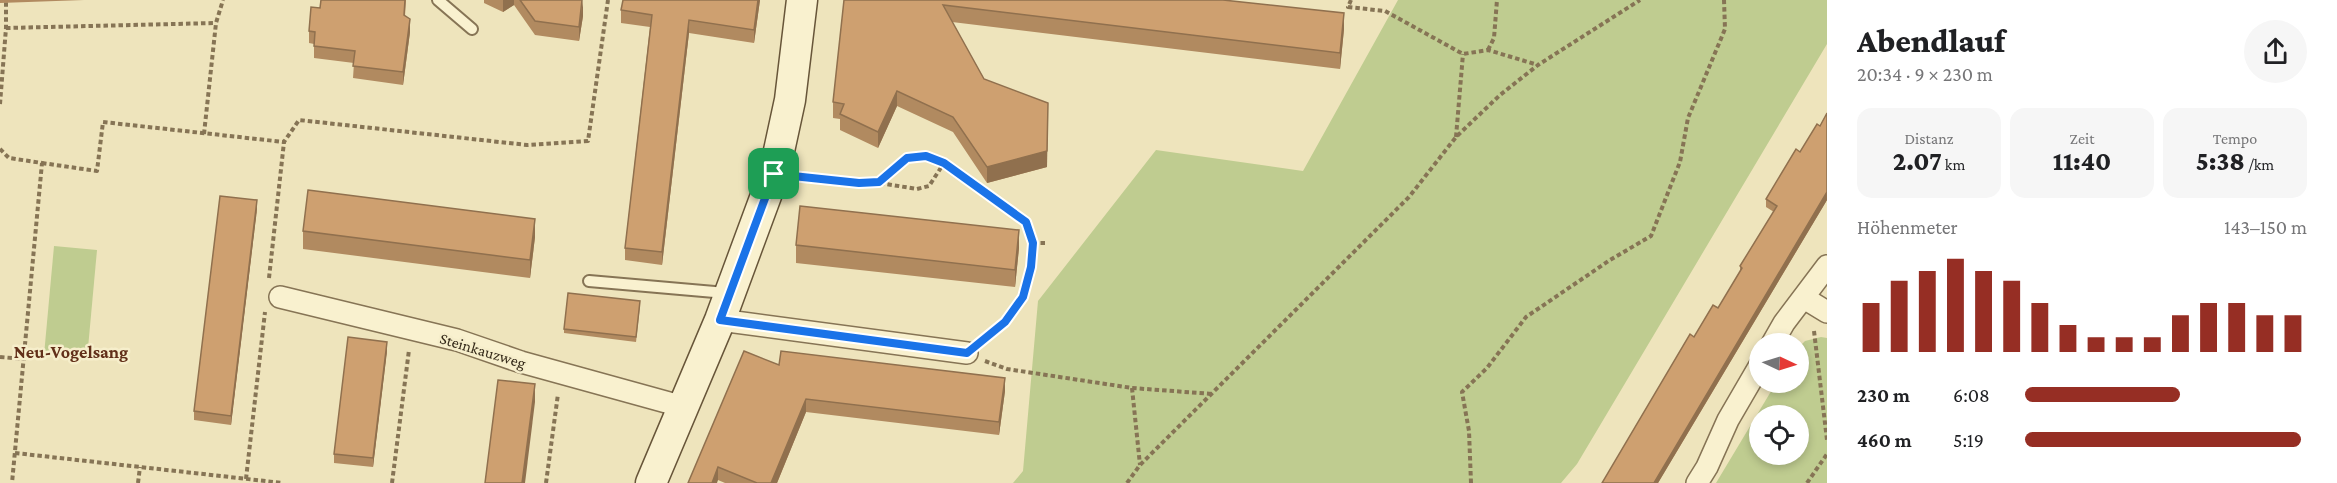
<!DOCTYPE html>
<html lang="de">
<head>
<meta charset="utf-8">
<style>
	body { margin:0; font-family:"Crimson Pro",serif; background:#f6f6f6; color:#202124; height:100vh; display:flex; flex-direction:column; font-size:22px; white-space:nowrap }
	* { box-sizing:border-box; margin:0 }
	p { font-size:20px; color:#757577 }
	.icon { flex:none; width:33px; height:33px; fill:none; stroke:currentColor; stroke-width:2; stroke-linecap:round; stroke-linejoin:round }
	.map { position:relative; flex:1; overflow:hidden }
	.panel { display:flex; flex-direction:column; background:#fff; width:510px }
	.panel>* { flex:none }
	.needle { width:39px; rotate:94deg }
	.tools { position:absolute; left:1749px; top:333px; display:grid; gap:12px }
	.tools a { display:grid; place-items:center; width:60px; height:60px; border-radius:50%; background:#fff; box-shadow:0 3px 9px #0003; font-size:30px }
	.pin { position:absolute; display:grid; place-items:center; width:51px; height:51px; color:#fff; margin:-26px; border-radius:12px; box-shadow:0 3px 9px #0006 }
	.round { display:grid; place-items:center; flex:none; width:63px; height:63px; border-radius:32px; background:#f6f6f6 }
	.head { display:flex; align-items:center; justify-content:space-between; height:102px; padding:0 30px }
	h1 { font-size:33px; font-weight:800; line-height:45px }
	.figures { display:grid; grid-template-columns:repeat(3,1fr); gap:9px; height:102px; padding:6px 30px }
	.figures div { display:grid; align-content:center; border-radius:15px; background:#f6f6f6; text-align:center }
	.figures b { font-size:26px; font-weight:800 }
	.figures small { font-size:16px; font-weight:400 }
	.figures p { font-size:16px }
	.chart { height:168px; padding:12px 30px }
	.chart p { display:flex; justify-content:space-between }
	.chart svg { width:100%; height:108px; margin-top:6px; stroke:#962e24; stroke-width:6 }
	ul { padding:0 30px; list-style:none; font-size:20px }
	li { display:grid; grid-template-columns:96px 72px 1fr; align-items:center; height:45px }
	li i { height:15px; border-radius:8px; background:#962e24 }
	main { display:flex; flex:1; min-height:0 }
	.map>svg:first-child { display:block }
	.green { fill:#bfcc90; fill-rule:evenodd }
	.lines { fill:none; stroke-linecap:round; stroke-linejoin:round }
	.lane-casing { stroke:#867455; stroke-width:14 }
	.street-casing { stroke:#867455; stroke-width:24 }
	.secondary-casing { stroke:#675539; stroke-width:33 }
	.path { stroke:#867455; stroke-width:4; stroke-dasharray:4.5 3; stroke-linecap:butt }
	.lane { stroke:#f9f1cf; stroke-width:10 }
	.street { stroke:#f9f1cf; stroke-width:21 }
	.secondary { stroke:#f9f1cf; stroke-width:30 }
	.wall { fill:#b18a60 }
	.shaded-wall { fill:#90704e }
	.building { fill:#cea070; stroke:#90704e; stroke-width:1.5 }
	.route-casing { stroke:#fff; stroke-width:12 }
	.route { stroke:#1a73e8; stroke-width:8 }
	.labels { text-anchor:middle; stroke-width:5; stroke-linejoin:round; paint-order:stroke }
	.street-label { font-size:16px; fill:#352a1a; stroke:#f6eecb }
	.neighbourhood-label { font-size:18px; font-weight:bold; fill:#622f19; stroke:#f6eecb }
</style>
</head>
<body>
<main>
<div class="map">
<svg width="1827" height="483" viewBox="0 0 1827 483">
	<rect width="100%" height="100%" fill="#eee4bc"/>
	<!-- green -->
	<g class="green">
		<polygon points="1398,0 1827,0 1827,44 1577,464 1561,483 1013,483 1023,471 1038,301 1156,150 1303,171"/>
		<polygon points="54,246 97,250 87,359 44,355"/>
		<path d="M1821,337l6,1v145h-111l60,-100 22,-1 1,-35 6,-6zM1760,416h38v38h-38z"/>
	</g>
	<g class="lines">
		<!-- lane casing -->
		<g class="lane-casing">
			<g id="lane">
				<polyline points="438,0 472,29"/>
				<polyline points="589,281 726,293"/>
			</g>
		</g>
		<!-- street casing -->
		<g class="street-casing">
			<g id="street">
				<polyline points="280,297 457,340 521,362 684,407"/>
				<polyline points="1804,298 1827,312"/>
				<polyline points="720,320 967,353"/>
				<polyline points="1772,344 1784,323 1827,266"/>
				<polyline points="1697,483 1707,467 1728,420 1760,365"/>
			</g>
		</g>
		<!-- secondary casing -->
		<g class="secondary-casing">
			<polyline id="secondary" points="651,483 720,320 774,174 790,100 802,0"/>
		</g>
		<!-- path -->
		<g class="path">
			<polyline points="1351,0 1348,7 1385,11 1463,54 1488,50 1538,65"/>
			<polyline points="6,28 216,23"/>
			<polyline points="1488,50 1494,38 1497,0"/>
			<polyline points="0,104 6,28 6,0"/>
			<polyline points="204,134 216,23 223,0"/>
			<polyline points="1456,137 1463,54"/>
			<polyline points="0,149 9,158 42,163 12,483"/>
			<polyline points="42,163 97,171 103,122 284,142 299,120 527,145 588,141 608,0"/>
			<polyline points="799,177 859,183 879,182 907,158 926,156 944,163 1026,222 1033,243 1031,266 1023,297 1005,322 983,340"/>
			<polyline points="880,183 917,189 929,186 944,163"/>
			<polyline points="1033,243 1046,243"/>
			<polyline points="269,278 284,142"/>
			<polyline points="1814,331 1827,440"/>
			<polyline points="0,357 24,359"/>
			<polyline points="985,361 1007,369 1132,388 1213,394"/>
			<polyline points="1132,388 1140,465"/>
			<polyline points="15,453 283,483"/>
			<polyline points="246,479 265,312"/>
			<polyline points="138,483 140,467"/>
			<polyline points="392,483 409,350"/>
			<polyline points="546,483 558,394"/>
			<polyline points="1127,483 1140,465 1409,197 1456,137 1500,95 1538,65 1640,0"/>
			<polyline points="1471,483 1469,431 1462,392 1487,368 1526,317 1610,260 1651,236 1680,162 1688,118 1725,29 1724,0"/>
			<polyline points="1807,483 1827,454"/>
		</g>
		<!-- lane -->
		<use href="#lane" class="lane"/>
		<!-- street -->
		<use href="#street" class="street"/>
		<!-- secondary -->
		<use href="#secondary" class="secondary"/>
	</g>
	<!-- wall -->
	<g class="wall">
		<polygon points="0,0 84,0 0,3"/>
		<polygon points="321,0 406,0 405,16 410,32 403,85 353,78 354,63 314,58 314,44 309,43 309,31 320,8"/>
		<polygon points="484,0 582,0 583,16 579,41 535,35 514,5 503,12 484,3"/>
		<polygon points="760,0 754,43 689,33 662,265 625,260 625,248 650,27 621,23 621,10"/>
		<polygon points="844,0 1223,0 1344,29 1340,69 952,22 984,79 1047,167 987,183 953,132 897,106 878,148 840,130 840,119 833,118 833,102"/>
		<polygon points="1827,113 1827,200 1658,483 1602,483 1694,337 1718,308 1740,272 1740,266 1774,212 1766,207 1766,199 1820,126"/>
		<polygon points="257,209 231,425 194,420 194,411"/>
		<polygon points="303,231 535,237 530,278 303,249"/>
		<polygon points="796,245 1019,248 1015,287 796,263"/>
		<polygon points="640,306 636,342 564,333 564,329"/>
		<polygon points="387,351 373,467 334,463 334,454"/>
		<polygon points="779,365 1005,391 999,435 806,412 777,483 725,483 718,480 688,483"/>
	</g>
	<!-- shaded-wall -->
	<g class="shaded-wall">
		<polygon points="503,0 514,0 514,5 503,12"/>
		<polygon points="758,0 760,0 754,43 754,30"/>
		<polygon points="583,1 583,16 579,41 579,27"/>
		<polygon points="1344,13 1344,29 1340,69 1340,53"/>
		<polygon points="410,19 410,32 403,85 403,72"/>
		<polygon points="689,20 689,33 662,265 662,252"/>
		<polygon points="897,91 897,106 878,148 878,132"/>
		<polygon points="1048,119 1047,167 987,183 987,167"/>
		<polygon points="1827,192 1827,200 1658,483 1654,483"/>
		<polygon points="257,200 257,209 231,425 231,416"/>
		<polygon points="535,219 535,237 530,278 530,260"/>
		<polygon points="1019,230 1019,248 1015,287 1015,270"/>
		<polygon points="387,342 387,351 373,467 373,458"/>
		<polygon points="1005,378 1005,391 999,435 999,422"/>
		<polygon points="535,384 535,402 525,483 522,483"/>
		<polygon points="806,399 806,412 777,483 771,483"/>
		<polygon points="718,467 718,480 717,483 712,483"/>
	</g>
	<!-- building -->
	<g class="building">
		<polygon points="321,0 405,0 404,15 410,19 403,72 353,66 355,51 314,46 315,32 309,31 311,7 320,8"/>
		<polygon points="520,0 582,0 579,27 535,21"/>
		<polygon points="623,0 758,0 754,30 689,20 662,252 625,248 652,15 621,10"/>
		<polygon points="844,0 1223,0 1344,13 1340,53 943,5 984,79 1048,103 1047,151 987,167 953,117 897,91 878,132 840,114 844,104 833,102"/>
		<polygon points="1827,113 1827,192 1654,483 1602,483 1690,334 1694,337 1713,305 1718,308 1742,268 1740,266 1777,206 1766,199 1796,149 1800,152 1817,124 1820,126"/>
		<polygon points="308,190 535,219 530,260 303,231"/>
		<polygon points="220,196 257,200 231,416 194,411"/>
		<polygon points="800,206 1019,230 1015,270 796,245"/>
		<polygon points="568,293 640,301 636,337 564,329"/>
		<polygon points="348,337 387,342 373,458 334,454"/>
		<polygon points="744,351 779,365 781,351 1005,378 999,422 806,399 771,483 757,483 718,467 712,483 688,483"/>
		<polygon points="498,380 535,384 522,483 485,483"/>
	</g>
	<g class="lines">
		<!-- route casing -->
		<g class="route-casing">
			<polygon id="route" points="926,156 944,163 1026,222 1033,243 1031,267 1023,297 1005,322 967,353 720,320 774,174 859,183 879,182 907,158"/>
		</g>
		<!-- route -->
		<use href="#route" class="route"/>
	</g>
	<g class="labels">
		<!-- street labels -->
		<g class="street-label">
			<text transform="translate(483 350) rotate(17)" y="6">Steinkauzweg</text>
		</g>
		<!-- neighbourhood labels -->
		<g class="neighbourhood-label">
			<text x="71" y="358">Neu-Vogelsang</text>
		</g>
	</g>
</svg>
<div class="tools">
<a><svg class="needle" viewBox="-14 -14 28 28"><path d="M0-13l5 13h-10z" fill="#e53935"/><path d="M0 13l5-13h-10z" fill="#757577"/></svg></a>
<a><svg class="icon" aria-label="locate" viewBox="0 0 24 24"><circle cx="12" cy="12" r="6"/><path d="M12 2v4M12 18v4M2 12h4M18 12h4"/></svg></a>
</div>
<div class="pin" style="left:774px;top:174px;background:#1e9e55"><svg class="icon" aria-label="arrive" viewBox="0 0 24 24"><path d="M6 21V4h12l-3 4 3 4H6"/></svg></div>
</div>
<section class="panel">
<div class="head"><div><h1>Abendlauf</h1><p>20:34 · 9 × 230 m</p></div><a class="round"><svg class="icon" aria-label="share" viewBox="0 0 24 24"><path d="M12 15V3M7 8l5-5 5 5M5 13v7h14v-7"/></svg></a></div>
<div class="figures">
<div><p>Distanz</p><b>2.07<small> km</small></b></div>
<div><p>Zeit</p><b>11:40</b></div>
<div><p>Tempo</p><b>5:38<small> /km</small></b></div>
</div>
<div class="chart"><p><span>Höhenmeter</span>143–150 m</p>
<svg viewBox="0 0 160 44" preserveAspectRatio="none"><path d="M5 44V24M15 44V15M25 44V11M35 44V6M45 44V11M55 44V15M65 44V24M75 44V33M85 44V38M95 44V38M105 44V38M115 44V29M125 44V24M135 44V24M145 44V29M155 44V29"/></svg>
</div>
<ul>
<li><b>230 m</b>6:08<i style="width:55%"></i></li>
<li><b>460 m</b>5:19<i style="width:98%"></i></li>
</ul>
</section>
</main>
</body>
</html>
